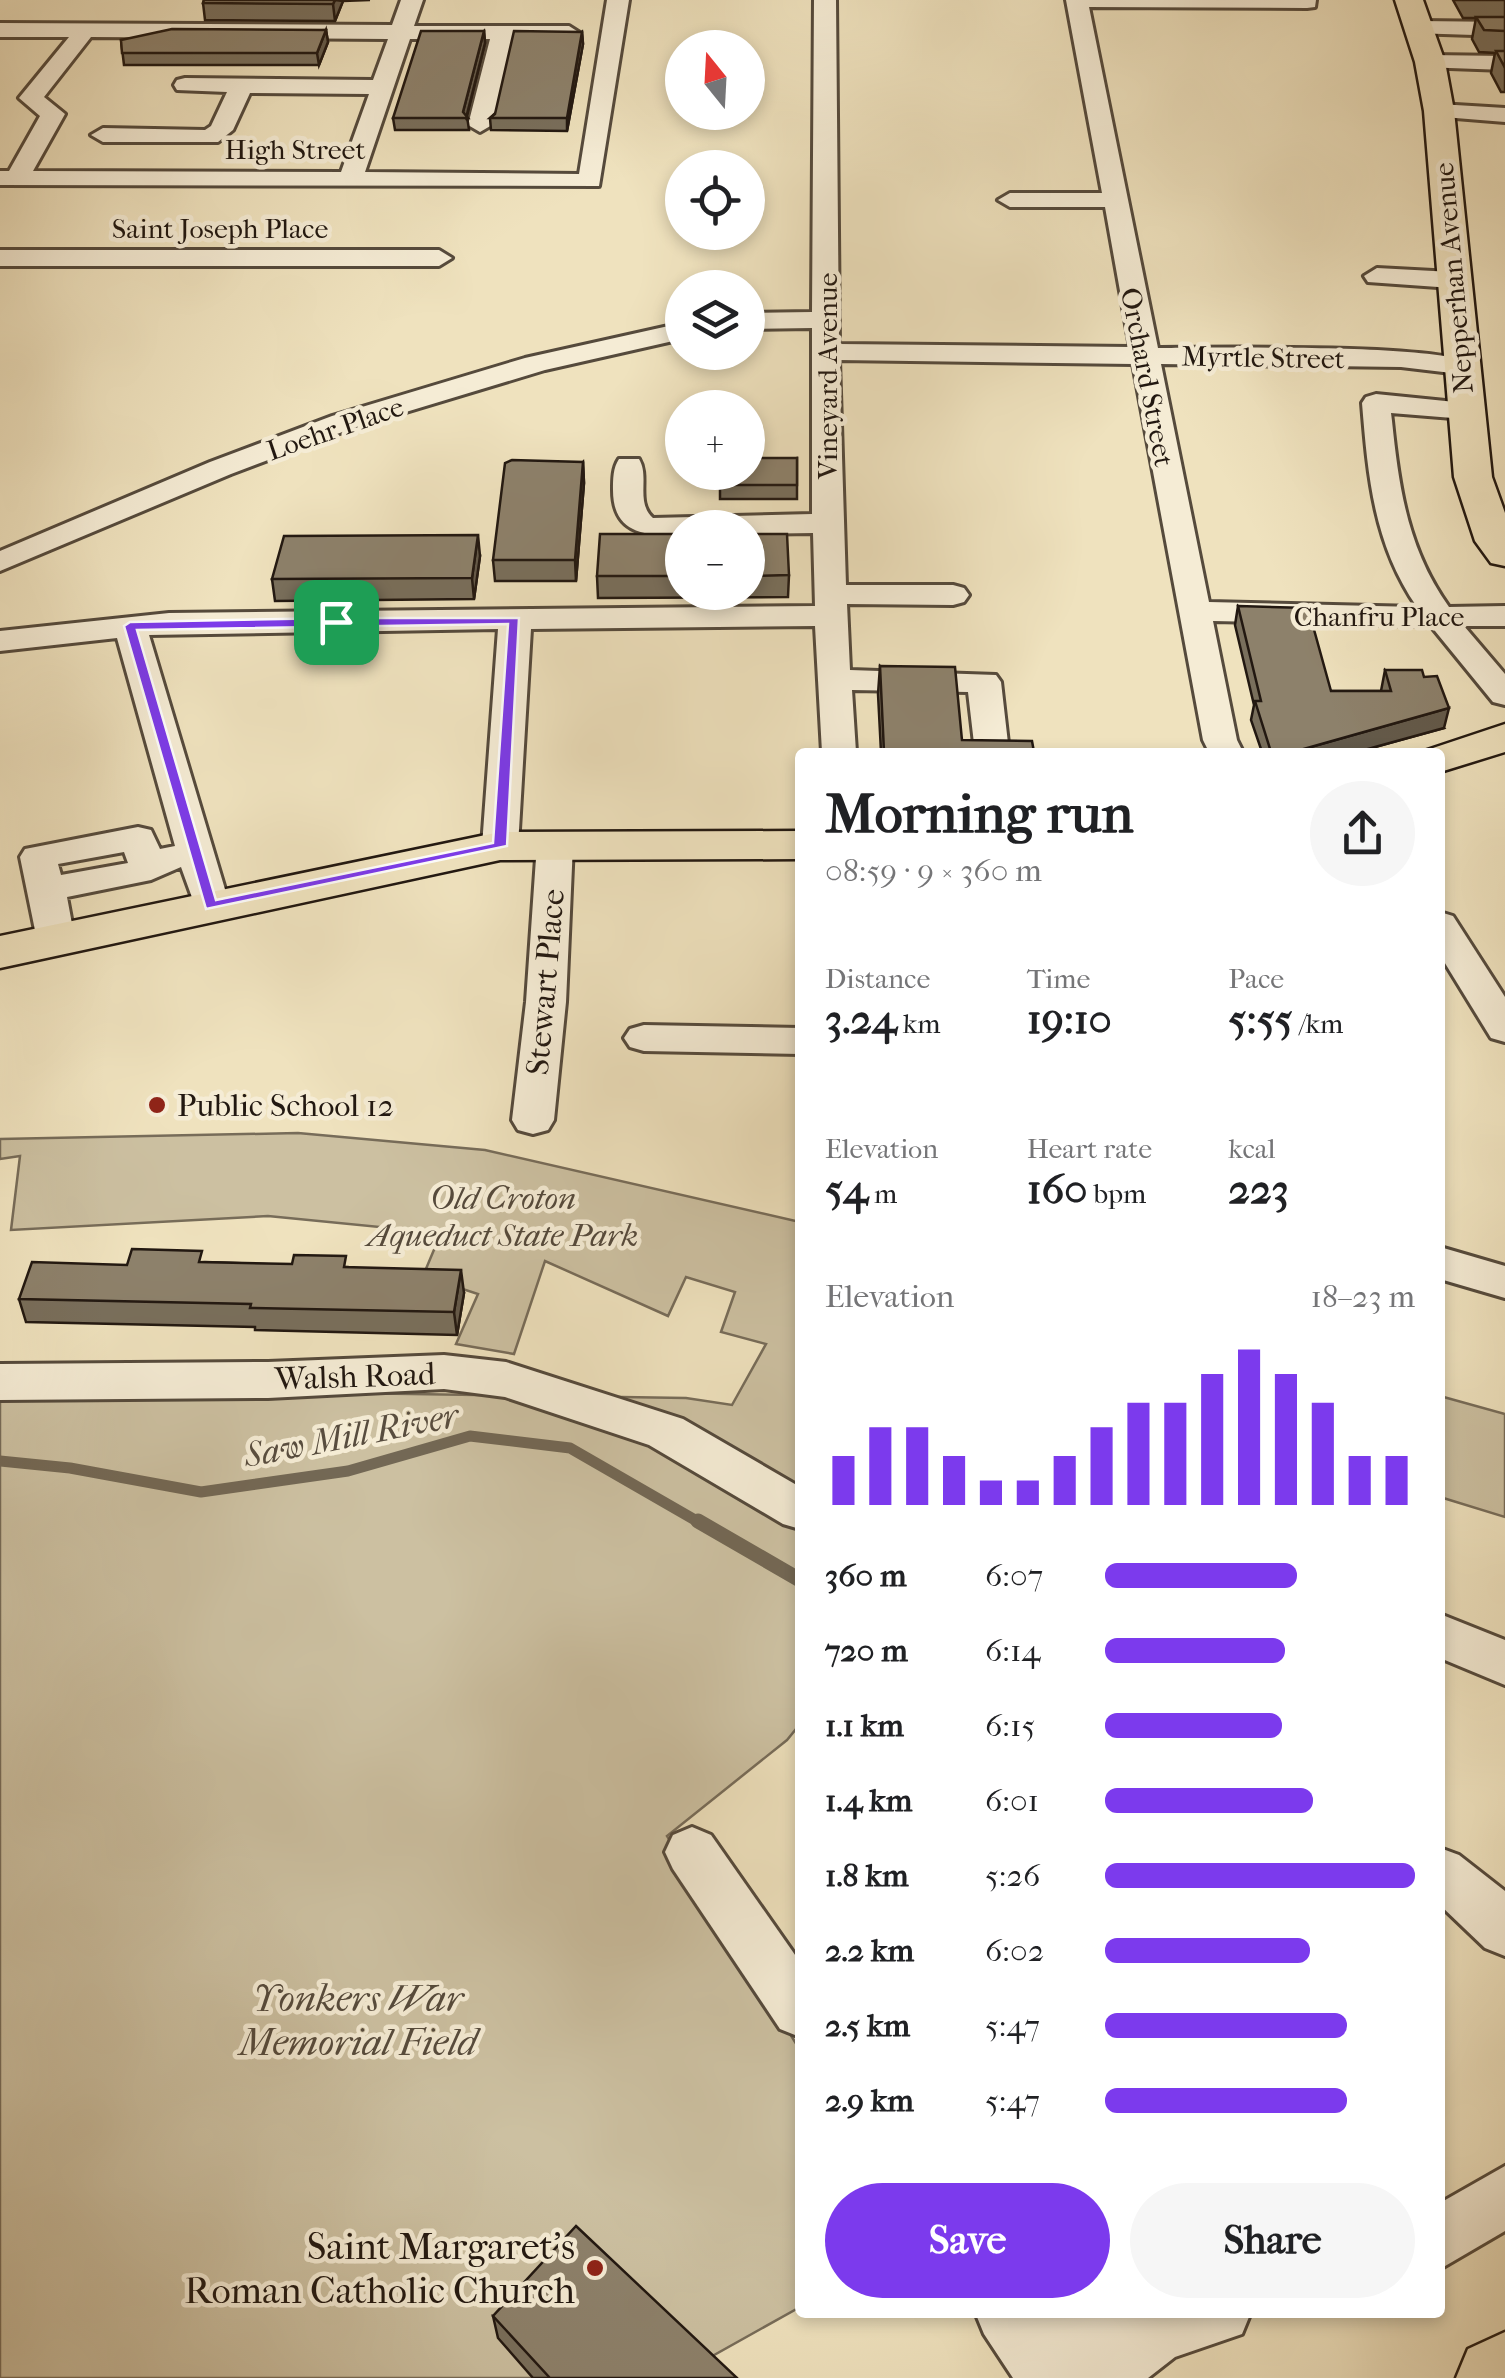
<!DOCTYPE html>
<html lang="en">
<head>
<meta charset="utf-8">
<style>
	body { margin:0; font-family:"IM FELL French Canon",serif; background:#f6f6f6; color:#202124; height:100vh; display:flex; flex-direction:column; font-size:38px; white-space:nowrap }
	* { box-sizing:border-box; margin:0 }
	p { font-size:32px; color:#757577 }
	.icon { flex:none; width:55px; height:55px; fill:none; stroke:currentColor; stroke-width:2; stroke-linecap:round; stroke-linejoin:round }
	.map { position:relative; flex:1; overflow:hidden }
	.sheet { position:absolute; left:795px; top:748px; width:650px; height:1570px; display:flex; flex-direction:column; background:#fff; border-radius:10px; box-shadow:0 5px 15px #0003 }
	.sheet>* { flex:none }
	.needle { width:65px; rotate:342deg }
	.controls { position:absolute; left:665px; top:30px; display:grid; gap:20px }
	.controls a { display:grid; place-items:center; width:100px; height:100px; border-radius:50%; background:#fff; box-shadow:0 5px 15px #0003; font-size:50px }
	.pin { position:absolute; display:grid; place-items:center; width:85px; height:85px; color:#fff; margin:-42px; border-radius:20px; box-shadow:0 5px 15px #0006 }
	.round { display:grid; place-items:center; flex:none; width:105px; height:105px; border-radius:52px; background:#f6f6f6 }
	.headline { display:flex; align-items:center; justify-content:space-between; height:170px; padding:0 30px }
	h1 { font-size:55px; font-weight:800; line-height:75px }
	.metrics { display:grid; grid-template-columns:repeat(3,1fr); gap:15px; height:170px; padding:10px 30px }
	.metrics div { display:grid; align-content:center }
	.metrics b { font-size:42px; font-weight:800 }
	.metrics small { font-size:28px; font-weight:400 }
	.metrics p { font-size:28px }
	.chart { height:280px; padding:20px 30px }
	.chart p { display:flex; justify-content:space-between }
	.chart svg { width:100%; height:180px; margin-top:10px; stroke:#7c3aed; stroke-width:6 }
	.primary-button { display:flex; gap:20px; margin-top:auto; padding:20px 30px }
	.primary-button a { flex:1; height:115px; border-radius:60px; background:#7c3aed; color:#fff; font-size:40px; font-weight:800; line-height:115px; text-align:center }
	.primary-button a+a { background:#f6f6f6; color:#202124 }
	ul { padding:0 30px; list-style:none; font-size:32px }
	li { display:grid; grid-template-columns:160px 120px 1fr; align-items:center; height:75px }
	li i { height:25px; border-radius:12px; background:#7c3aed }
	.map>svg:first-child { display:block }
	.green { fill:#ccc0a1; stroke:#776c59; stroke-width:2.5 }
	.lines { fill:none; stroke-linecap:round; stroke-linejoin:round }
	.stream-far1 { stroke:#736855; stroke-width:11 }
	.stream { stroke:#736855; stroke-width:15 }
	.minor-casing { stroke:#554a3c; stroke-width:6 }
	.major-casing { stroke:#221811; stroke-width:5 }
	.minor { fill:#f5ecd5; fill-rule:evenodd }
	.major { fill:#efe2be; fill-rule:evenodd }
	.wall { fill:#796f5c; stroke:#221811; stroke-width:2.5 }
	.shaded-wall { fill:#635a4b; stroke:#221811; stroke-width:2.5 }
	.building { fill:#8d816b; stroke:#221811; stroke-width:2.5 }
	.route { fill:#7c3aed; stroke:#fff; stroke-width:2.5; fill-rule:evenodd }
	.poi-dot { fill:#8f2418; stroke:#f5ecd5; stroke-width:4 }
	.labels { text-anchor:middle; stroke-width:9; stroke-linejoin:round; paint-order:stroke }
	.far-street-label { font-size:28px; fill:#221811; stroke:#f5ecd5 }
	.street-label { font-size:32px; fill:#221811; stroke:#f5ecd5 }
	.poi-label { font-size:32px; fill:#221811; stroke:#f5ecd5; text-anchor:start }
	.park-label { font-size:32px; font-style:italic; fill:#554a3c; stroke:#f5ecd5 }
	.water-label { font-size:35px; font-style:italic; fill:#584d3f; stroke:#f5ecd5 }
	.near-park-label { font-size:38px; font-style:italic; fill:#554a3c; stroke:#f5ecd5 }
	.near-poi-label { font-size:38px; fill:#221811; stroke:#f5ecd5; text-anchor:end }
</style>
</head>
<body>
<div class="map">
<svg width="1505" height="2378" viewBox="0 0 1505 2378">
	<rect width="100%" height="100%" fill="#efe2be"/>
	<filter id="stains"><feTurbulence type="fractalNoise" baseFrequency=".002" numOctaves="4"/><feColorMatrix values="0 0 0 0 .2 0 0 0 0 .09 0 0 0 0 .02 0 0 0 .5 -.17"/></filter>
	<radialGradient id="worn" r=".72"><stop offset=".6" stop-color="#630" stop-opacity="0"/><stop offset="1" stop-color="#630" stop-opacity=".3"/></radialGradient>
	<!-- green -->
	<g class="green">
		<polygon points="298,1133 485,1150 800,1222 800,1724 787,1740 667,1836 800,2050 800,2307 673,2378 0,2378 0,1395 280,1392 686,1398 732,1405 766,1344 721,1332 735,1292 686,1277 668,1316 545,1261 514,1354 456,1344 478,1294 423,1276 441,1233 268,1216 11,1230 20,1156 0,1159 0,1139"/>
		<polygon points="1440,1396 1505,1414 1505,1517 1440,1497"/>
	</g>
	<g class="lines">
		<!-- stream-far1 -->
		<polyline class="stream-far1" points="0,1461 70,1468 201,1492 348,1471 470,1436 570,1448 702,1524"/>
		<!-- stream -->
		<polyline class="stream" points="698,1521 800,1580"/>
		<!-- minor casing -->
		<g class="minor-casing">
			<g id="minor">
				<path d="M401,0h22l-9,26h155l11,7 -11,7 -57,-1 -20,86 -12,7 -12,-7 22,-86h-80l-45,133 214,2 28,-174h22l-30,186 -599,-1v-14h9l31,-55 -21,-18 50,-61h-69v-14l392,2zM91,37l297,2 -15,41 -188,-2 -8,2 -3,5 3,5 50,2 -16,34 -6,4 -102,-2 -12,7 12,7h115l15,-12 17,-37 119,1 -28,78 -308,-1 32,-57 -21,-17z"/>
				<path d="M814,0h22l3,344 291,3 -25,-140h-95l-12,-7 12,-7h92l-36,-193h250l-1,7 -8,1 -218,-1 69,341c44,0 298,-5 316,18l-14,8 -59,-7 -240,-3 48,238 208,5c-43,-62 -49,-130 -55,-204l4,-6 10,-3 99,10 4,6 -4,6 -10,3 -74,-6 1,8c7,68 16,129 57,186l56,-1v20h-41l41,48v31l-12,-3 -62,-76 -218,-5 24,119 6,12h-34l-6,-12 -70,-376 -294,-4 7,225h107l11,3 5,7 -5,7 -11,3 -106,-1 3,66 146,5 5,7 8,70h-34l-7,-60 -116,-2 4,62h-34l-7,-126 -284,3 -13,217 -5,8 -13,3 -13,-3 -5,-8 16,-217 -349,6 81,271 -6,8 -13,4 -13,-4 -17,-47 -30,13 -84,17 8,43 -6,9 -13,3 -13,-3 -6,-9 -17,-83 5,-8 113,-22 13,3 9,19 15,-3 -58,-208 -117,13v-20l169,-18 646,-7 -2,-73 -65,1v-6h-66v7c-35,1 -69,0 -69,-45 0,-11 0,-22 6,-31h20c11,18 -4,43 14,59l159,-4v-186l-64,1v-16l64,-1zM124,852l4,11 -67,12 -3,-11z"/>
				<polygon points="1420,21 1505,22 1505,36 1412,33 1409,28"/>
				<polygon points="1430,55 1505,56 1505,70 1422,67 1419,62"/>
				<polygon points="1439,104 1505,108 1505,122 1431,116 1427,111 1431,106"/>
				<polygon points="0,250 439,250 452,258 439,266 0,266"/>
				<polygon points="1377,268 1452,272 1465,280 1452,288 1368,282 1364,276"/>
				<polygon points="682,323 682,339 545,370 353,428 231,474 0,571 0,551 210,462 332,416 525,358"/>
				<polygon points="555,833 568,836 573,844 566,1002 554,1120 548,1130 533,1134 518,1130 512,1120 526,1002 537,844 542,836"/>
				<polygon points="1440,912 1453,916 1505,997 1505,1042 1491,1038 1440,955"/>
				<polygon points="644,1025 800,1028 800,1054 644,1051 630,1047 624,1038 630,1029"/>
				<polygon points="1440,1247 1505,1266 1505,1298 1440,1279"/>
				<polygon points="444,1355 506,1362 683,1419 800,1487 800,1529 783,1524 649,1445 505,1397 444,1389 268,1398 0,1400 0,1364 268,1362"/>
				<polygon points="1440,1614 1505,1640 1505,1685 1440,1658"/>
				<polygon points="692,1827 711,1835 800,1962 800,2037 780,2029 673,1869 665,1852 673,1835"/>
				<polygon points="1440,1848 1459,1855 1505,1891 1505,1956 1485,1948 1440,1905"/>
				<polygon points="1505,2166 1505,2231 1440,2269 1440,2203"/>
				<polygon points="975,2312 1251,2312 1242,2334 1175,2357 1148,2378 1013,2378 984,2334"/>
			</g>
		</g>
		<!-- major casing -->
		<g class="major-casing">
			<g id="major">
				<polygon points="1395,0 1423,0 1445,62 1454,111 1492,477 1505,513 1505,566 1491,563 1475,541 1454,477 1424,111 1415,62"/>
				<polygon points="1505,724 1505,752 1440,772 1440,752 1421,752"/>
				<polygon points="800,831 800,859 500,860 0,968 0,936 500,832"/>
				<polygon points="1505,2332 1505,2378 1456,2378 1468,2349"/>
			</g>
		</g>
		<!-- minor -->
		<use href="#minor" class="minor"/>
		<!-- major -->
		<use href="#major" class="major"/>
	</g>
	<!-- wall -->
	<g class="wall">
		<polygon points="204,0 370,0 343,1 335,21 205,20 203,3"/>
		<polygon points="1453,0 1505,0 1505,92 1501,92 1491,73 1495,53 1479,52 1472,39 1476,18 1463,18"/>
		<polygon points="326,30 328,42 319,65 124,65 121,40"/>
		<polygon points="484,31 485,43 467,116 469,130 395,130 393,118"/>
		<polygon points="582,32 583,44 567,131 491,130 490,118"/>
		<polygon points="797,458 797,499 720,499 720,472"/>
		<polygon points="583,462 584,483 576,581 495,581 493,560"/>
		<polygon points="682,534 682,592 748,592 748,534 789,575 788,597 598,598 597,576"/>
		<polygon points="480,556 474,599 275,601 272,579"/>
		<polygon points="1238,606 1331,691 1381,691 1385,670 1444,728 1357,752 1262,752 1251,720 1254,705 1235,625"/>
		<polygon points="880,666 962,740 1034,752 881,752 878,694"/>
		<polygon points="205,1262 348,1267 464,1293 457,1335 255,1330 255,1327 26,1322 19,1299 127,1265"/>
		<polygon points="493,2316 737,2378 533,2378 498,2338"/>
	</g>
	<!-- shaded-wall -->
	<g class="shaded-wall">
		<polygon points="335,0 343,1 335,21 333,4"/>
		<polygon points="326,30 328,42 319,65 317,53"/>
		<polygon points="484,31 485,43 466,118 463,112"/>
		<polygon points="582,32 583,44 567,131 567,118"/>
		<polygon points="583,462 584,483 576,581 575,560"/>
		<polygon points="478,535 480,556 474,599 472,578"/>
		<polygon points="1449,708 1444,728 1357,752 1293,752"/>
		<polygon points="461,1270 464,1293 457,1335 454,1312"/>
	</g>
	<!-- building -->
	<g class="building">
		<polygon points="204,0 335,0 333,4 203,3"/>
		<polygon points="1476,17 1505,17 1505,31 1484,30"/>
		<polygon points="172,29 326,30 317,53 122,53 121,40"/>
		<polygon points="421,31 484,31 463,112 468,118 393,118"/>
		<polygon points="514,31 582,32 567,118 490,118 495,114"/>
		<polygon points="1496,51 1505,51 1505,68"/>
		<polygon points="748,458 797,458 797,485 720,485 720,472 748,472"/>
		<polygon points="512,460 583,462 575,560 493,560 505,463"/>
		<polygon points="600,534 682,534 682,576 597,576"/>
		<polygon points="748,534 787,534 789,575 748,576"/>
		<polygon points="478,535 472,578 272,579 284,536"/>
		<polygon points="1238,606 1308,608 1331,691 1391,691 1385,670 1422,670 1424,677 1437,676 1449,708 1293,752 1271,752 1255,701 1261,701"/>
		<polygon points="880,666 955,667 962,740 1032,741 1034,752 884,752"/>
		<polygon points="132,1249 202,1251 199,1262 292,1264 294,1255 346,1256 344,1267 461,1270 454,1312 250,1308 251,1304 19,1299 32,1262 127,1265"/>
		<polygon points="576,2226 737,2378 550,2378 493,2316"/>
	</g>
	<!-- route -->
	<path class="route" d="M336,618h183l-12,228 -301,63 -82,-283 6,-4zM508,624l-15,219 -277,57 -79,-270z"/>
	<!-- markers -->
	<g class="poi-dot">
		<circle cx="157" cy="1105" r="10"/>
		<circle cx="595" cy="2268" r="10"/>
	</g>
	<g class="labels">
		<!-- far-street labels -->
		<g class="far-street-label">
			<text x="295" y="159">High Street</text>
			<text x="220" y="238">Saint Joseph Place</text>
			<text transform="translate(1453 278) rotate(-95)" y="10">Nepperhan Avenue</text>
			<text transform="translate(1263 357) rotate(1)" y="10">Myrtle Street</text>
			<text transform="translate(827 376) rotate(-90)" y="10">Vineyard Avenue</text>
			<text transform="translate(1148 377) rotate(79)" y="10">Orchard Street</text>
			<text transform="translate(335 428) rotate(-19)" y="10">Loehr Place</text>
			<text x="1379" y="626">Chanfru Place</text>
		</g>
		<!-- street labels -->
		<g class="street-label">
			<text transform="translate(545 982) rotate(-85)" y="11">Stewart Place</text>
			<text transform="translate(355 1376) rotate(-2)" y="11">Walsh Road</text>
		</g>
		<!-- poi labels -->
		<g class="poi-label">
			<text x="177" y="1116">Public School 12</text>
		</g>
		<!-- park labels -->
		<g class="park-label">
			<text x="503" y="1209">Old Croton<tspan x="503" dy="37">Aqueduct State Park</tspan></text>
		</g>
		<!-- water labels -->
		<g class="water-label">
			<text transform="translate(351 1435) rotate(-11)" y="12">Saw Mill River</text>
		</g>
		<!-- near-park labels -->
		<g class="near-park-label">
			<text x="358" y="2011">Yonkers War<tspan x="358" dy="44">Memorial Field</tspan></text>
		</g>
		<!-- near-poi labels -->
		<g class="near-poi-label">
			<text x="575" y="2259">Saint Margaret's<tspan x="575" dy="44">Roman Catholic Church</tspan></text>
		</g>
	</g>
	<rect width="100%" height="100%" filter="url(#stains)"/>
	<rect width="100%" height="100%" fill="url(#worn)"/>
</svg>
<div class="controls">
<a><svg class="needle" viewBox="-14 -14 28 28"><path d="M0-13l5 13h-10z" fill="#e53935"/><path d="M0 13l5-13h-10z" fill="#757577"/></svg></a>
<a><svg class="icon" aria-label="locate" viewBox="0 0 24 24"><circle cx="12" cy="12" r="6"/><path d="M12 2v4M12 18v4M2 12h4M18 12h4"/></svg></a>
<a><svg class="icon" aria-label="layers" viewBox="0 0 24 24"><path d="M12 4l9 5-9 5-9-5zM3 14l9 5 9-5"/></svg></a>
<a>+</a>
<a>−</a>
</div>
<div class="pin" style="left:336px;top:622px;background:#1e9e55"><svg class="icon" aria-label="arrive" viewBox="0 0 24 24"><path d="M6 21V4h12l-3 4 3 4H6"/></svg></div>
<section class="sheet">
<div class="headline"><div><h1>Morning run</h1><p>08:59 · 9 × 360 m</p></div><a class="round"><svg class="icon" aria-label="share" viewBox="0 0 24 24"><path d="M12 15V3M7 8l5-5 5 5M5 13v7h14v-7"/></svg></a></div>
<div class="metrics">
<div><p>Distance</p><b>3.24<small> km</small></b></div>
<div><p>Time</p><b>19:10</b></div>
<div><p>Pace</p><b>5:55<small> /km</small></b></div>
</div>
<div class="metrics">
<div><p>Elevation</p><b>54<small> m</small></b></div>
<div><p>Heart rate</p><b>160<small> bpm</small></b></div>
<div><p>kcal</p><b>223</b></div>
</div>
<div class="chart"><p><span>Elevation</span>18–23 m</p>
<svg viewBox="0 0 160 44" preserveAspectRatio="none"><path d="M5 44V32M15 44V25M25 44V25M35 44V32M45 44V38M55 44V38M65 44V32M75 44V25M85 44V19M95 44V19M105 44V12M115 44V6M125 44V12M135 44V19M145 44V32M155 44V32"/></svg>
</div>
<ul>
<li><b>360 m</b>6:07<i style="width:62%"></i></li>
<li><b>720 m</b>6:14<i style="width:58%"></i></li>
<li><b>1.1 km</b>6:15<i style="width:57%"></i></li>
<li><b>1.4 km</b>6:01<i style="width:67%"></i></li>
<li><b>1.8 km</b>5:26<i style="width:100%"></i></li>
<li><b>2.2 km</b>6:02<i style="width:66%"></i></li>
<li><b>2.5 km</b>5:47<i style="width:78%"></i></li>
<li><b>2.9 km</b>5:47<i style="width:78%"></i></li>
</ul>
<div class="primary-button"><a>Save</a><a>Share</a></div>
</section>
</div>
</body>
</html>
